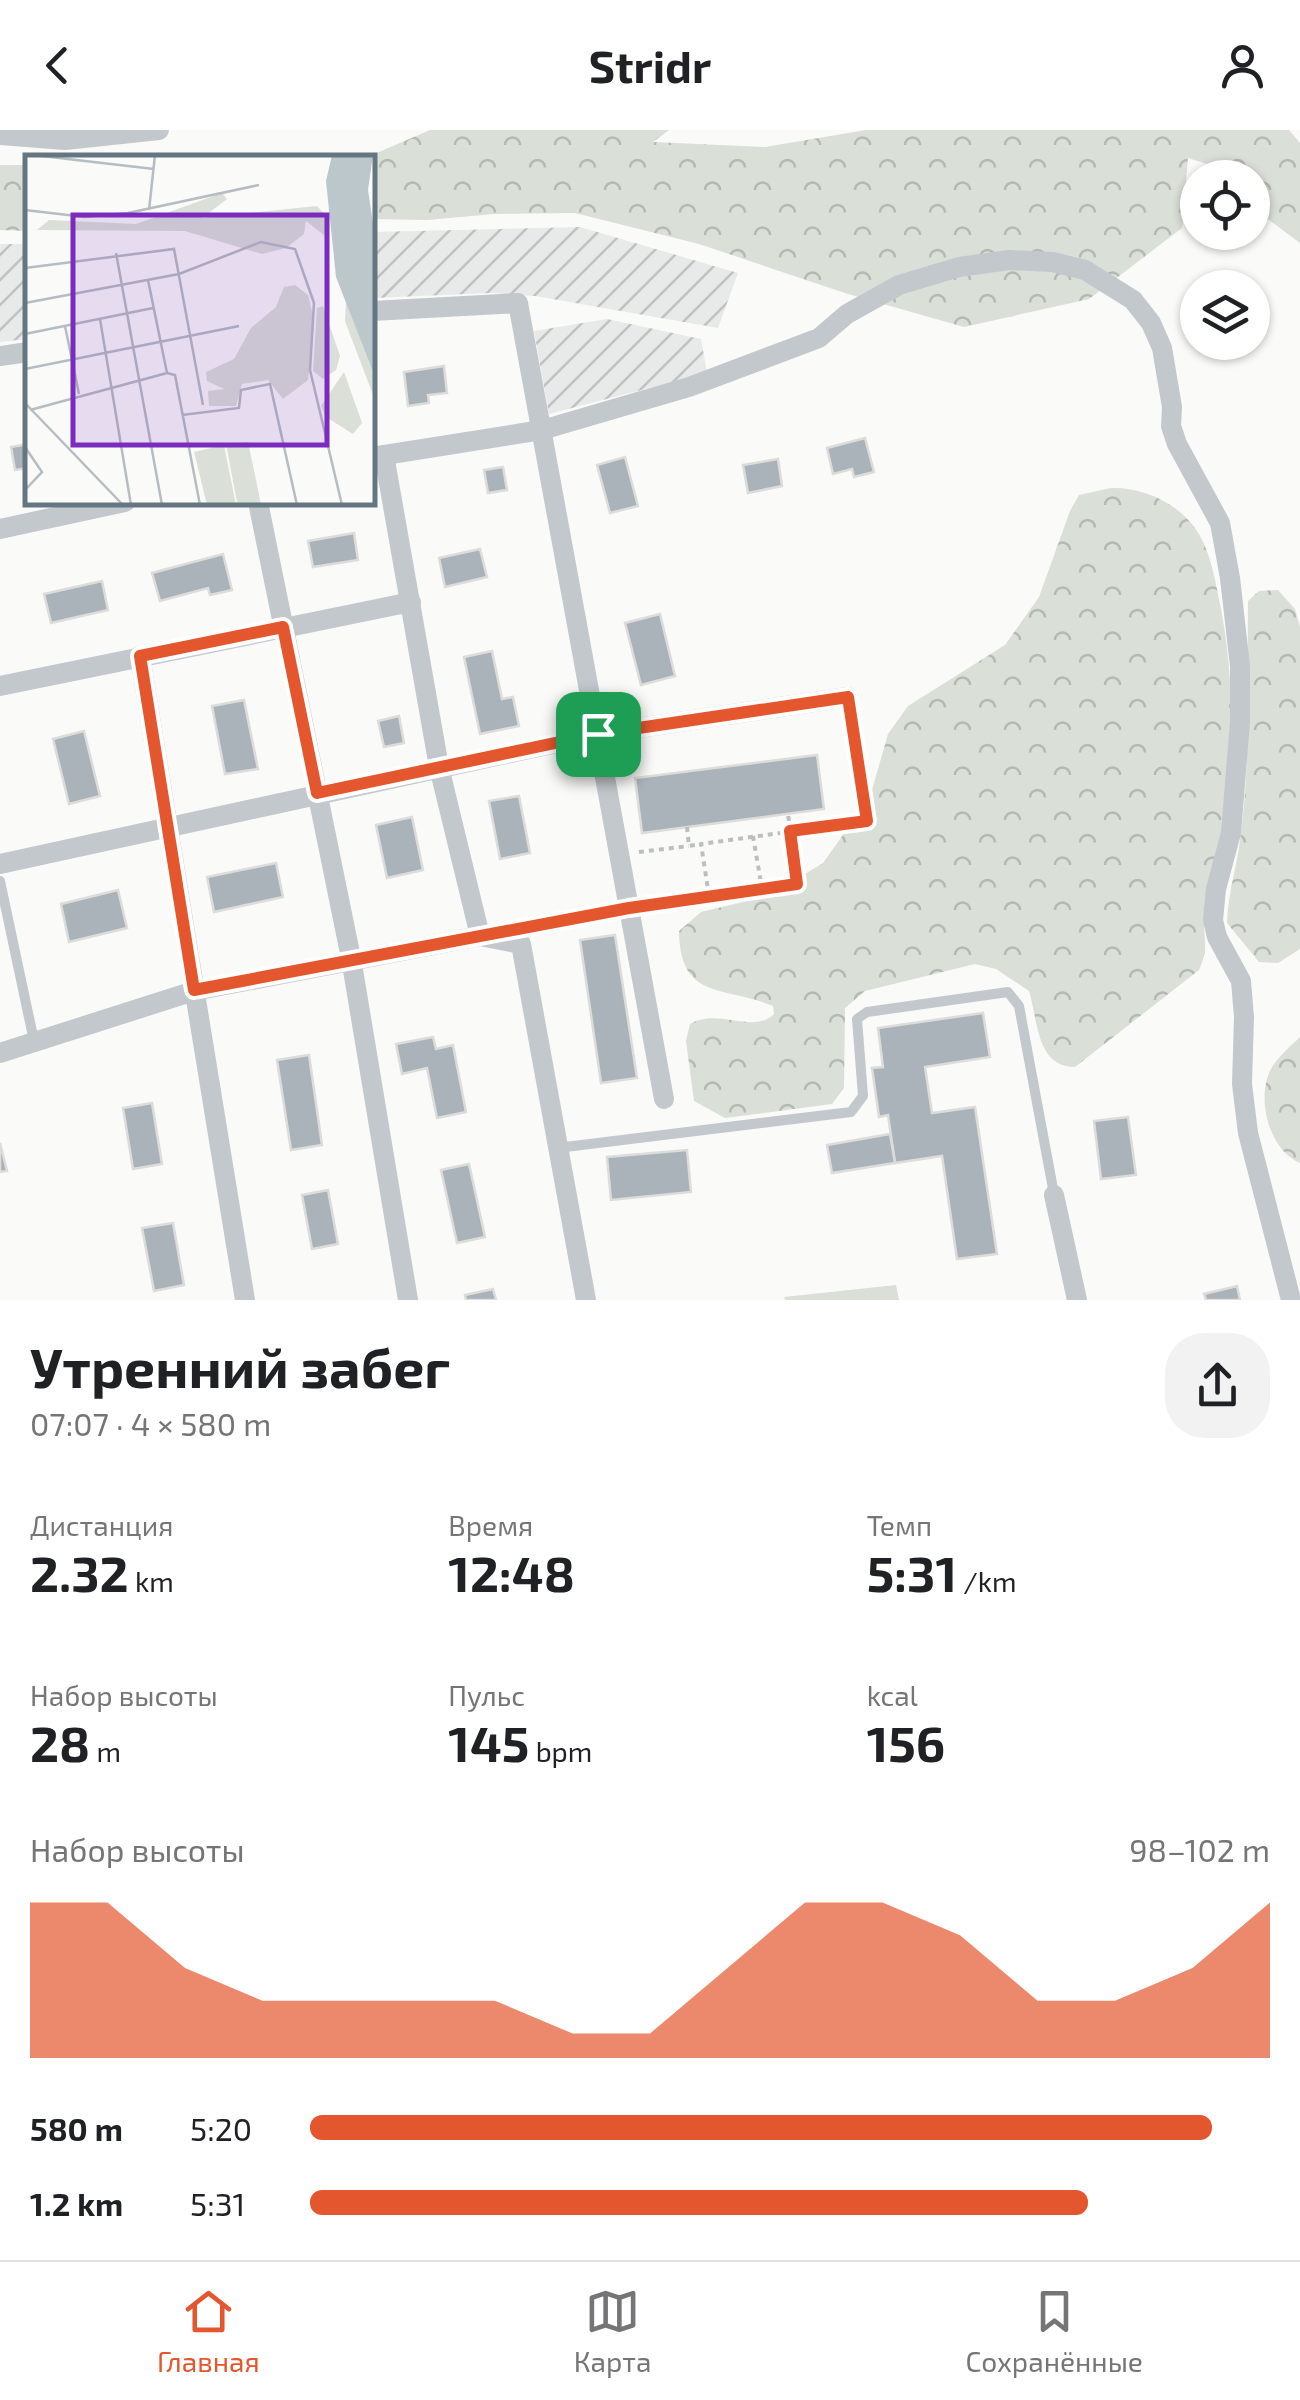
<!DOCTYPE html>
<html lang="ru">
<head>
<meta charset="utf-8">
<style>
	body { margin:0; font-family:"Exo 2",sans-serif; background:#f2f2f2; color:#202124; height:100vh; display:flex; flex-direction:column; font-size:38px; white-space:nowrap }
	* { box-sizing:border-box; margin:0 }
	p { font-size:32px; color:#757577 }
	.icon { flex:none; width:55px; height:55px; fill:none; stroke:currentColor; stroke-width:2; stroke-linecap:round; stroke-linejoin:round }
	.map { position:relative; height:1170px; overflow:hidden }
	.drawer { display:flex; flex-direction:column; background:#fff; flex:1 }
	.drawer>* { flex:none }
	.fabs { position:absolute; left:1180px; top:30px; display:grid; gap:20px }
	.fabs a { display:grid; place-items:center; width:90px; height:90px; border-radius:50%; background:#fff; box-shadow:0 2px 8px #0004; font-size:50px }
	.pin { position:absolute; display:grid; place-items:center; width:85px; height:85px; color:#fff; margin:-42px; border-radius:20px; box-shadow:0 5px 15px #0006 }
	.round { display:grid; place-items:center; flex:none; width:105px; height:105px; border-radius:40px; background:#f2f2f2 }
	.summary { display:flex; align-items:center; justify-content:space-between; height:170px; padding:0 30px }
	h1 { font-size:55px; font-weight:700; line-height:75px }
	.metrics { display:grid; grid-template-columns:repeat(3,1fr); gap:15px; height:170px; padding:10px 30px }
	.metrics div { display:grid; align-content:center }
	.metrics b { font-size:50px; font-weight:700 }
	.metrics small { font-size:28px; font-weight:400 }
	.metrics p { font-size:28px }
	.chart { height:280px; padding:20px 30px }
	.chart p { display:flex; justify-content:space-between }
	.chart svg { width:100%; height:180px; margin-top:10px; fill:#e4572e; opacity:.7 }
	ul { padding:0 30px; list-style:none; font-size:32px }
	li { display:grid; grid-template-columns:160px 120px 1fr; align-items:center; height:75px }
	li i { height:25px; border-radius:12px; background:#e4572e }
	header { display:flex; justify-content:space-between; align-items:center; height:130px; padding:0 30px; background:#fff; font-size:45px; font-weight:700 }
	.menu { display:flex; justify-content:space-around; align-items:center; height:140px; border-top:2px solid #e0e0e0; background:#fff; font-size:28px; color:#757577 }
	.menu a { display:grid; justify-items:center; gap:5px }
	.menu .on { color:#e4572e }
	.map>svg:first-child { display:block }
	.industrial { fill:url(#industrial-furrows) }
	.green { fill:#dadfd7 }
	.forest { fill:url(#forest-crowns) }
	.building { fill:#aab3b9; stroke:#dcdcda; stroke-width:2.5 }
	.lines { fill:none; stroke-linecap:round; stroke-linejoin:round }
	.path { stroke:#bbbfc2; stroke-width:4; stroke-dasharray:5 5; stroke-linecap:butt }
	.service { stroke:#c3c8cc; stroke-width:10 }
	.minor { stroke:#c3c8cc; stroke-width:20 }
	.route-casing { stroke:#fff; stroke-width:20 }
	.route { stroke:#e4572e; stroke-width:12 }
	.inset-road { fill:none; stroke:#b5bdc2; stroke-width:2.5 }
	.view { fill:#7b2cbf; fill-opacity:0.15; stroke:#7b2cbf; stroke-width:5 }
	.inset-edge { fill:none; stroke:#657683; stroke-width:5 }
</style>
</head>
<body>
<header><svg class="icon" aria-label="back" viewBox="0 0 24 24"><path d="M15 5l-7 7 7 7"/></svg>Stridr<svg class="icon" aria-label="person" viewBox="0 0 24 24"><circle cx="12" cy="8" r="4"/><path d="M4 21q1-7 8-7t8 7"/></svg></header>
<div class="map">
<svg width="1300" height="1170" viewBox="0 0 1300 1170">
	<defs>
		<pattern id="industrial-furrows" width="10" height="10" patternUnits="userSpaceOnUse" patternTransform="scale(2.5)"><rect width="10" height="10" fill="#e8e9e9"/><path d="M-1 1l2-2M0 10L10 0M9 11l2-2" fill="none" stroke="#c0c1c2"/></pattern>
		<pattern id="forest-crowns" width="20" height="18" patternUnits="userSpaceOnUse" patternTransform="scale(2.5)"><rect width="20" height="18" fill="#dadfd7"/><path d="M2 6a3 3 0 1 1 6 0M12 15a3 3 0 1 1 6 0" fill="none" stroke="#b4b9b4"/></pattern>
	</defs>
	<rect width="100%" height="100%" fill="#fafaf8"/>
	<!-- industrial -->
	<g class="industrial">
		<polygon points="580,97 738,143 718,198 535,166 491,163 373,168 373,102"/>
		<polygon points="0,114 27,114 27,209 0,212"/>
		<polygon points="607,189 701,209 707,243 549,284 534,201"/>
	</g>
	<!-- green -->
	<polygon class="green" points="896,1155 899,1170 785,1170 784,1167"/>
	<!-- forest -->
	<g class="forest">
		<polygon points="430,0 669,0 653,12 765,17 866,0 1289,0 1300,13 1300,113 1253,78 1252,48 1224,47 1213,36 1188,28 1182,98 1089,169 964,197 848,164 699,114 575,83 493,84 428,90 373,89 372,28 365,28"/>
		<polygon points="0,35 27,35 27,101 0,100"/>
		<path d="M1111,358c34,-1 72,17 89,48 12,21 16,49 21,73 14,76 13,143 1,220 -4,27 -12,54 -17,82 -4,23 6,34 -6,59l-124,97c-39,0 -37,-47 -46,-76l-33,-22 -21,-5 -110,27 -20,17 -1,80 -12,16 -107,14 -31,-17 -8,-60 4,-17c28,-17 63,11 84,-10l-1,-8c-50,-21 -93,-5 -94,-75l22,-19 42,-10 44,-17 36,-22 47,-66 18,-63 20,-28 97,-61 34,-48 31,-86 9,-16z"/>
		<path d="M1278,460l17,19 5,18v322l-22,14 -19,-1 -32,-39c1,-32 11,-60 14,-91 10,-77 6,-154 7,-231l11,-10z"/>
		<path d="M1300,907v126c-30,-12 -43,-61 -31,-90 6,-14 20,-25 31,-36z"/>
	</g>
	<!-- building -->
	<g class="building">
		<polygon points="444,236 447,263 428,265 429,273 408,276 404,242"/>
		<polygon points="865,308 874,342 854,347 852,339 833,344 827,318"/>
		<polygon points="28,314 28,338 15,340 11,317"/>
		<polygon points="625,327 638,376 610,383 597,335"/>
		<polygon points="778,329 782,356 748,363 743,335"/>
		<polygon points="503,337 507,360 488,363 484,340"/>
		<polygon points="354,403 358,430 313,437 308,411"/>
		<polygon points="480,419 487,447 445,457 439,428"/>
		<polygon points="223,424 232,460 210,465 208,458 160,471 152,443"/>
		<polygon points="102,451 108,480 51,493 44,464"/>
		<polygon points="660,484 675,546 641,555 625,493"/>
		<polygon points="492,521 502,569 513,567 519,596 480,604 464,527"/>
		<polygon points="244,570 258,639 225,644 212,576"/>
		<polygon points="399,586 404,613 384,617 378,591"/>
		<polygon points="84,601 100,666 69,674 53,609"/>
		<polygon points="817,625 824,679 642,703 635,648"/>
		<polygon points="519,666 530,723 500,729 489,671"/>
		<polygon points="412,687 423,740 387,748 376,695"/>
		<polygon points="276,733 283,767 214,782 207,747"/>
		<polygon points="118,760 127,798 69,812 61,774"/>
		<polygon points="615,805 637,948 601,953 580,810"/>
		<polygon points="983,883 990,927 925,937 932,983 975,977 997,1124 957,1129 942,1026 895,1033 888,985 879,987 872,938 883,937 878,898"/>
		<polygon points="433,907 436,919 453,915 466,982 437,988 427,938 402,944 396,914"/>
		<polygon points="309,925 322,1015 291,1020 277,930"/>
		<polygon points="152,973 162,1034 133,1039 123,978"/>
		<polygon points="1128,987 1136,1045 1101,1049 1094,991"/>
		<polygon points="890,1004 895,1033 832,1043 827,1015"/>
		<polygon points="0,1013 7,1041 0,1042"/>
		<polygon points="687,1020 691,1062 611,1070 607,1027"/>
		<polygon points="469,1034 485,1107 457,1113 441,1040"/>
		<polygon points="328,1060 338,1114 312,1119 302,1065"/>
		<polygon points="173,1093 184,1155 154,1161 142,1098"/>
		<polygon points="1237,1156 1240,1170 1206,1170 1204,1164"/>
		<polygon points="493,1159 496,1170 466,1170 465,1165"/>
	</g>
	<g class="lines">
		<!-- path -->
		<g class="path">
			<polyline points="687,697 689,716 700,714"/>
			<polyline points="753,706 762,759"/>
			<polyline points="639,722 689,716"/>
			<polyline points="709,766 701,714 867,691 851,588"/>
			<polyline points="652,774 797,754 788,684"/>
			<polyline points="534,796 608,782"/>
		</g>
		<!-- service -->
		<g class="service">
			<polyline points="0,751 34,911"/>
			<polyline points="557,1018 851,982 863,966 857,889 867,882 1008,862 1019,876 1054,1064"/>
		</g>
		<!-- minor -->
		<g class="minor">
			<polyline points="0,5 65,10 159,0"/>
			<polyline points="372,181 518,173 664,969"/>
			<polyline points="0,226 28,222"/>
			<polyline points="372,327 542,300 689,257 819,208 847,184 899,155 959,137 1009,130 1053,132 1085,140 1133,170 1151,193 1162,218 1172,277 1171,296 1177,314 1220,393 1230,448 1240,536 1240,592 1231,703 1216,759 1213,790 1217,807 1241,851 1244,887 1242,954 1248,1003 1291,1170"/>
			<polyline points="258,372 351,828 408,1170"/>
			<polyline points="0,399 125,372"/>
			<polyline points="140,526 245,1170"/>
			<polyline points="0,556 411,472"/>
			<polyline points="0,734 598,604 848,567"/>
			<polyline points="480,806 521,814 586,1170"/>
			<polyline points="0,923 194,861 480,806 439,637 384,325"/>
			<polyline points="1054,1065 1077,1170"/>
		</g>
	</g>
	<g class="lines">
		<!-- route casing -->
		<g class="route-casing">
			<polygon id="route" points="283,497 317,663 598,604 848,567 867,691 790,701 797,754 629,778 194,860 140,526"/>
		</g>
		<!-- route -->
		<use href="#route" class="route"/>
	</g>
	<!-- overview -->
	<g transform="translate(25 25)">
		<rect width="350" height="350" fill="#fafaf8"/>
		<path d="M223,287l7,33 6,30h-23l-2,-8 -10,-53zM199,290l12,60h-29l-13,-53z" fill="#dadfd7"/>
		<path d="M197,38l5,6 -25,19 115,-12 11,12 1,21 -23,-18 -2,13 -18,14 -24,6 -77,-23 -148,-1 12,-10 87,4zM270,130l13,10 6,25 -6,60 -25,19 -15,-19 -26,4 -6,22h-27l-1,-15 16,-2 -17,-8 -1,-9 28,-13 17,-31 25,-21 8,-20zM321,147l29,75v23l-30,-79zM298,151l17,50 -4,14 -13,9 -10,-8 4,-63zM319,217l18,51 -9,11 -27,-17 -5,-11z" fill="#dadfd7"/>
		<path d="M307,0h41l-5,35 7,47v140l-39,-100 -10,-96z" fill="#bbc7cb"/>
		<path class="inset-road" d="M8,0l121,14M0,55l60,7 43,-4 131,-28M124,55l6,-55M91,98l46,252M0,113l149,-19 29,156M0,148l154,-29 82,-32 34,7 19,54 -4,67 32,135M75,164l31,186M40,171l14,68M0,179l128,-26M0,214l214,-43M142,218l8,2 25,130M0,248l98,102M5,255l137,-37 -19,-93M157,260l57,-7 2,-18 29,-6 27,121M0,292l17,25 -17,18"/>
		<path class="view" d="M48,60h254v230h-254z"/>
		<rect width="350" height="350" class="inset-edge"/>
	</g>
</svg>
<div class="fabs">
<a><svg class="icon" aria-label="locate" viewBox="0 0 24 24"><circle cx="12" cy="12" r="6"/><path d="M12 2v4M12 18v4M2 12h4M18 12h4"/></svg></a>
<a><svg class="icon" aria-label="layers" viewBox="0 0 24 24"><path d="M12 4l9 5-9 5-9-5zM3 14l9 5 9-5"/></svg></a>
</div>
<div class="pin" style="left:598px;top:604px;background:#1e9e55"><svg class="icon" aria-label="arrive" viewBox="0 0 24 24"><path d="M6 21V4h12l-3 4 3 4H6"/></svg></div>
</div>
<section class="drawer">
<div class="summary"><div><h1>Утренний забег</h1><p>07:07 · 4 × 580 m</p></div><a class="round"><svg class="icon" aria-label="share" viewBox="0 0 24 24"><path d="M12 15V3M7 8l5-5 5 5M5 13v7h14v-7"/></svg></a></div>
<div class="metrics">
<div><p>Дистанция</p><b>2.32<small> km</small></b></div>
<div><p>Время</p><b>12:48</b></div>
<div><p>Темп</p><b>5:31<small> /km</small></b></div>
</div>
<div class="metrics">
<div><p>Набор высоты</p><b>28<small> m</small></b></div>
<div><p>Пульс</p><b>145<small> bpm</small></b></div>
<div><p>kcal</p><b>156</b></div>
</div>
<div class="chart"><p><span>Набор высоты</span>98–102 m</p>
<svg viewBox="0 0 160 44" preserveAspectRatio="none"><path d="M0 44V6L10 6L20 22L30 30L40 30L50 30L60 30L70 38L80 38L90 22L100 6L110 6L120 14L130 30L140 30L150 22L160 6V44z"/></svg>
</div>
<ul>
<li><b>580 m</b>5:20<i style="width:94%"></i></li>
<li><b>1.2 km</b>5:31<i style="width:81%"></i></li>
</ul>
</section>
<nav class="menu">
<a class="on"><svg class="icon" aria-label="home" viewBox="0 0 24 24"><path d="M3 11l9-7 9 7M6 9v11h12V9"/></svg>Главная</a>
<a><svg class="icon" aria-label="map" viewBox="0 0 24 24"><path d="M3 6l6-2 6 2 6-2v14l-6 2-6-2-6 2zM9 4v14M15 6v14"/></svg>Карта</a>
<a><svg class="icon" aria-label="saved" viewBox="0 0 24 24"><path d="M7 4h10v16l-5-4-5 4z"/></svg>Сохранённые</a>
</nav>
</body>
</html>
